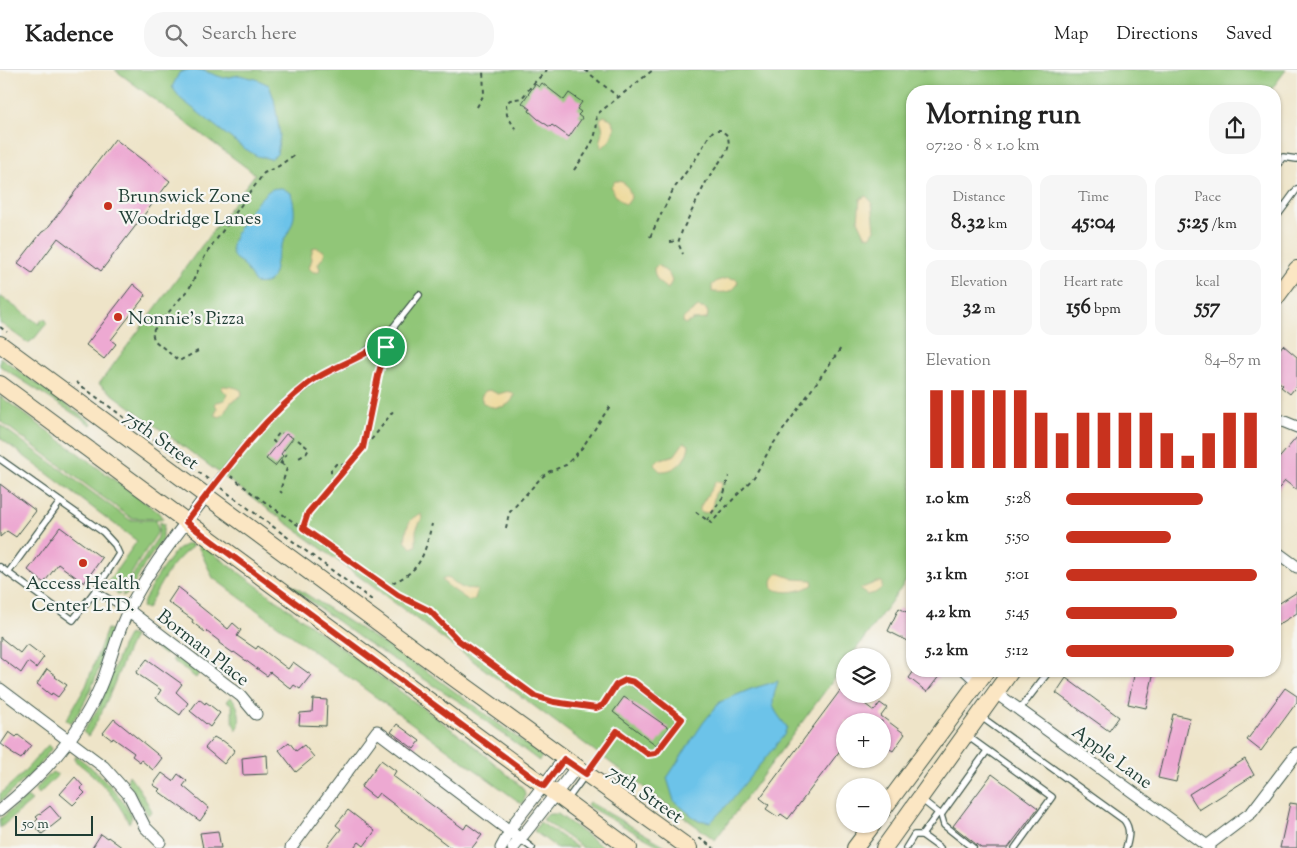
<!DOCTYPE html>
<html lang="en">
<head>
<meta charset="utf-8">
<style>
	body { margin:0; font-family:"Sorts Mill Goudy",serif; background:#f6f6f6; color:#222; height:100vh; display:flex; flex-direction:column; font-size:19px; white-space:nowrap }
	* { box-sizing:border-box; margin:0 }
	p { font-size:16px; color:#767676 }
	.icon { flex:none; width:28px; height:28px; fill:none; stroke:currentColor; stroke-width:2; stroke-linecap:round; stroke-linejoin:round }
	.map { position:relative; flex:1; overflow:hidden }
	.sheet { position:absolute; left:906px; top:15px; width:375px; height:592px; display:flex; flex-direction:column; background:#fff; border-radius:20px; box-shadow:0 1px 4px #0004 }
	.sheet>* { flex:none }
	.tools { position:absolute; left:836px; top:578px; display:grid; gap:10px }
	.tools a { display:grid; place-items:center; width:55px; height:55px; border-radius:50%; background:#fff; box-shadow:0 1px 4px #0004; font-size:25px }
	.scale { position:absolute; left:15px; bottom:12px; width:78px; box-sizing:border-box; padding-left:5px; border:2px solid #1f3d34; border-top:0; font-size:14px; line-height:18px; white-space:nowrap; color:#1f3d34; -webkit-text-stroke:4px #f6f6f2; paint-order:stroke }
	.pin { position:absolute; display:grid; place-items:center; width:42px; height:42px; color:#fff; margin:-21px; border:2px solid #fff; border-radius:50%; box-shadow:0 1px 5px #0007 }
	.round { display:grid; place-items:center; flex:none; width:52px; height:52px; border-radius:20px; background:#f6f6f6 }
	.headline { display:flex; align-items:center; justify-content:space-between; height:85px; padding:0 20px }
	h1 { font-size:28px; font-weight:800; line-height:38px }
	.metrics { display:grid; grid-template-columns:repeat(3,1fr); gap:8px; height:85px; padding:5px 20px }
	.metrics div { display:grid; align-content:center; border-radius:12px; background:#f6f6f6; text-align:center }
	.metrics b { font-size:21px; font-weight:800 }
	.metrics small { font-size:14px; font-weight:400 }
	.metrics p { font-size:14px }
	.chart { height:140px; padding:10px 20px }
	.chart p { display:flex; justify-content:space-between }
	.chart svg { width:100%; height:90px; margin-top:5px; stroke:#c8321e; stroke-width:6 }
	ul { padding:0 20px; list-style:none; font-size:16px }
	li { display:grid; grid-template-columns:80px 60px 1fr; align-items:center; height:38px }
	li i { height:12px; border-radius:6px; background:#c8321e }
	header { display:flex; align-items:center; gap:30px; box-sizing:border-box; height:70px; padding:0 25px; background:#fff; border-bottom:1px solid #e0e0e0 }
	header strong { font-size:24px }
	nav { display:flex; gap:28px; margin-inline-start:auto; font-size:18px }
	.search { width:350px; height:45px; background:#f6f6f6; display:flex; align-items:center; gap:12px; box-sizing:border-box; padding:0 18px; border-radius:20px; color:#767676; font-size:19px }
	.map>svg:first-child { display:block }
	.green { fill:#91c678; stroke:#588256 }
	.sand { fill:#eeda9e; stroke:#868c69 }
	.water { fill:#6cc3e9; stroke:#46808e }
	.building { fill:#eda9d2 }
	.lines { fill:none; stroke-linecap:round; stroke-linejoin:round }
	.service-casing { stroke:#3e564a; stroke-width:8 }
	.minor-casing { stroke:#3e564a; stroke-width:13 }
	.secondary-casing { stroke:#3e564a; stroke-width:18 }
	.path { stroke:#3e564a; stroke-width:2; stroke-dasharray:4 4; stroke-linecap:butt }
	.service { stroke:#fff; stroke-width:5.5 }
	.minor { stroke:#fff; stroke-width:11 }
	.secondary { stroke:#fbe6c3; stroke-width:16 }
	.route-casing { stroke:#fff; stroke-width:10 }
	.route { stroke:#c8321e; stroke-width:6 }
	.poi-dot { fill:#c8321e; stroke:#f6f6f2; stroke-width:2 }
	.labels { text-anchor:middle; stroke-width:4.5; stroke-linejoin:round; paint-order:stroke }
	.poi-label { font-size:19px; fill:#1f3d34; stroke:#f6f6f2; text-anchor:start }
	.street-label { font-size:19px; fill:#1f3d34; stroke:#f6f6f2 }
</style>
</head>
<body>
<header>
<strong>Kadence</strong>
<div class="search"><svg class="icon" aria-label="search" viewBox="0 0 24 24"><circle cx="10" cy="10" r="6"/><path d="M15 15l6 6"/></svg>Search here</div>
<nav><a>Map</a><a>Directions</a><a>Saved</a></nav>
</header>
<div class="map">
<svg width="1297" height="778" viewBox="0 0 1297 778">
	<rect width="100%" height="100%" fill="#f6f6f2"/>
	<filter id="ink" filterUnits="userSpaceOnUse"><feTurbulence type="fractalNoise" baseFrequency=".02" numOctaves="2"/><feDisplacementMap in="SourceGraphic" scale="10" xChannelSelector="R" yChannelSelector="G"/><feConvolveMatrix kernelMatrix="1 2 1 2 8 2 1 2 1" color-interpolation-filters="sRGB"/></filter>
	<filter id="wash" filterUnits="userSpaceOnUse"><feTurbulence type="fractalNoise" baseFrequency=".0096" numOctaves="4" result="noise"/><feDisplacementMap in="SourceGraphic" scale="20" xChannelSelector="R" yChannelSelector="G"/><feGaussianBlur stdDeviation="1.12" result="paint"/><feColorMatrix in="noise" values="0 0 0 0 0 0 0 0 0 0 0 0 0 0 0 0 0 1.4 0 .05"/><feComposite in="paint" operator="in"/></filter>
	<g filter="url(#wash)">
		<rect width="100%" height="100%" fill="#eee4c8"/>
		<!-- green -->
		<g class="green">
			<polygon points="115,0 1286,0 1270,21 912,21 912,503 851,586 845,586 845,594 715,770 99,314 255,104"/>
			<polygon points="0,226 39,254 42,249 46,250 47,253 34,269 28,273 0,253"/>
			<polygon points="0,287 92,353 91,355 0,296"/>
			<polygon points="0,326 158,442 163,449 131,448 0,351"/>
			<polygon points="0,355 130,450 156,450 158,460 156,465 140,489 119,525 110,518 108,512 137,471 0,368"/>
			<polygon points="160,452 164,454 162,470 145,494 129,523 122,526 135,502 158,467"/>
			<path d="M188,474h4v3c-23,17 -32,38 -45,62l-5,-2c3,-13 24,-45 33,-55 3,-3 8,-6 13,-8z"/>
			<path d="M197,474l6,2 270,199 49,42c4,6 4,11 0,17l-309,-226z"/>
			<polygon points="292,515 435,607 542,686 539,691 463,634 363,570 291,517"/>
			<path d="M107,559l4,1c-10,33 -19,66 -40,93l-5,-3 20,-34z"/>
			<polygon points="138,560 167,580 165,585 138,565"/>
			<path d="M129,564l5,2c-16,34 -25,68 -46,100l-5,-4 16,-25 23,-60z"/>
			<polygon points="176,587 199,603 196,608 172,590"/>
			<path d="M231,627c8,8 11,23 6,33 -7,-9 -4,-14 -5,-25l-5,-4z"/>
			<polygon points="48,675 52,678 35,700 0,732 0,724 21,705"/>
			<path d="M76,686c24,17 42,35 56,61l-3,6c-15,-29 -30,-44 -55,-63z"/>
			<polygon points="52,702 58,705 38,725 35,720"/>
			<polygon points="129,705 140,720 152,741 148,745 127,711"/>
			<polygon points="27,727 32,731 0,758 0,749"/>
			<polygon points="589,732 669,778 663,778 589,737 587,735"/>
			<polygon points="549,744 558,744 604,778 583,778 542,749"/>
			<polygon points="540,752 578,778 557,778 534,761"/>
		</g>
		<!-- sand -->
		<g class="sand">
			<polygon points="604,46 611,49 615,57 610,70 602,78 600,70 603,59 600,49"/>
			<path d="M615,111c11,-1 15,8 16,17l-4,6h-2c-6,-3 -12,-11 -14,-17z"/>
			<polygon points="866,126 872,132 875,160 870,167 865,165 858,150 860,129"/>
			<polygon points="316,177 324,181 325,184 318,194 320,199 318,202 313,202 309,198 312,189 311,185 313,178"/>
			<path d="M658,195l11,9 3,7 -4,8c-8,-4 -14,-11 -14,-21z"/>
			<path d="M728,208l8,1 2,2c-4,14 -15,11 -26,11v-7l5,-4z"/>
			<path d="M698,237l8,2 2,4 -1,6 -14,1 -7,4 -3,-1v-4c4,-5 10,-7 15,-12z"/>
			<path d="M223,316c5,0 13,1 18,4l1,5 -12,8 -7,12 -3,2 -5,-2 2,-7 -2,-4 2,-2 8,-2 2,-6 -6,-6z"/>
			<path d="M490,320l8,4c6,-1 11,-5 16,0 -1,14 -21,17 -31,9l-2,-6 4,-6z"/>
			<path d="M684,372l5,3c-2,16 -14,27 -29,26l-6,-6 4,-5 17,-5z"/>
			<path d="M716,411l6,2c-1,5 -4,6 -7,11 -2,6 -2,12 -5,18l-7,1 -3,-1v-5z"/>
			<path d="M421,444l1,4 -6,12v16l-5,2 -6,-7c2,-13 2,-23 16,-27z"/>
			<path d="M778,503l16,6 18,1 1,5c-15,7 -25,9 -40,4 -2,-8 -1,-11 5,-16z"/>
			<path d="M446,508c7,1 9,6 15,9 5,3 10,0 16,3l-2,9 -6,2c-6,-5 -24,-16 -27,-21z"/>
			<polygon points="877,512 882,512 882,518 875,523 867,525 860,520 862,518"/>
		</g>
		<!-- water -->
		<g class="water">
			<polygon points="187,0 201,0 224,8 239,5 256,9 269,15 274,29 280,65 277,84 271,89 257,86 242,77 181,29 172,17 179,3"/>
			<path d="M282,118l9,5c9,31 -3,34 -13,61 -5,13 0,33 -23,29 -4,-6 -8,-15 -13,-20 -4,-3 -9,-4 -10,-11 -4,-15 26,-54 38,-62 4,-2 8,-2 12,-2z"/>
			<path d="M778,611c-8,26 -7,25 9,46l-3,8 -56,69 -17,18 -14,-2 -23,-19 -7,-23 36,-55 17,-21 31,-13z"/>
		</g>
		<g id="blocks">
			<!-- building -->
			<g class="building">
				<polygon points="542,13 564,30 569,23 582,32 577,39 581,42 578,45 582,48 569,67 552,55 550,57 538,49 529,41 530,39 522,33 535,14 539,17"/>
				<polygon points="115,69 170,111 101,201 58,168 32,203 18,193 42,162 46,160"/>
				<polygon points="133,214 146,225 111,270 116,274 104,289 86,275"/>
				<polygon points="1283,275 1297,287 1297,315 1290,324 1281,317 1283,315 1275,309 1275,285"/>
				<polygon points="286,364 293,368 281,384 283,386 275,396 266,389"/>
				<polygon points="1297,367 1297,420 1285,411 1275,423 1275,393"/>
				<polygon points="0,414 36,441 16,467 7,461 0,467"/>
				<polygon points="60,457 102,488 84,513 58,494 44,513 28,500"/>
				<polygon points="178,517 187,524 186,525 228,559 233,553 241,560 237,566 256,579 258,576 288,599 293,592 311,605 300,619 294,615 291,619 270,602 267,606 234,582 233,583 219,573 219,571 206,561 205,562 192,552 193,550 168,532"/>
				<polygon points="1297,522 1297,543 1275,557 1275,536"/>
				<polygon points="899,538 912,545 912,573 888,561"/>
				<polygon points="0,567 20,583 27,574 44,587 36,598 28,592 21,603 0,587"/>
				<polygon points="147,589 182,614 176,622 188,633 180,645 156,628 161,620 136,603"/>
				<polygon points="47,599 56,606 55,607 67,615 58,627 52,623 51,625 37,614"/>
				<polygon points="914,601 943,601 927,622 909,608"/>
				<polygon points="1135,601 1154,601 1146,638 1128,634"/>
				<polygon points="1066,608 1119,647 1109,661 1056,623"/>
				<polygon points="845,614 845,624 852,624 874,641 880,633 887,638 881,646 905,664 893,681 882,674 882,651 845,651 845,674 788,749 781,744 778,747 766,739 769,735 760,728"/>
				<polygon points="1285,618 1297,626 1297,632 1261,681 1247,670"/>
				<polygon points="624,627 669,658 656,675 613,642"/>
				<polygon points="199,629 205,634 206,632 220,643 210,657 190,641"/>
				<polygon points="313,629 327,630 326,656 299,655 300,643 312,642"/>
				<polygon points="1173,644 1190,648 1176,712 1158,708"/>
				<polygon points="114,649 162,688 153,700 141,690 140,692 132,686 134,683 113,668 112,670 103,663"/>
				<polygon points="397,654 420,671 414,679 391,662"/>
				<polygon points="9,662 16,667 18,665 31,675 21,689 11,683 12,682 1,674"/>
				<polygon points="214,667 221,671 222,670 235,680 224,694 205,678"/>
				<polygon points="289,672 296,681 304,675 314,687 296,702 279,680"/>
				<polygon points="267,685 268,704 243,705 242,688"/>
				<polygon points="1245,689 1254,705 1199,740 1189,724"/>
				<polygon points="381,690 396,701 393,706 464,759 467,754 482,765 472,778 451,778 379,723 375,728 361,717"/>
				<polygon points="162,703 173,711 178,704 187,711 183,716 209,738 200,751 158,721 160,719 153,715"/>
				<polygon points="992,704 1038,738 1008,778 981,778 953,756"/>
				<polygon points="75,707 83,716 80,718 85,723 73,735 60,724"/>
				<polygon points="1290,733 1297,734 1297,778 1280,778"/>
				<polygon points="50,736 61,749 42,764 33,754 38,749 36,747"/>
				<polygon points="348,740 375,761 364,776 359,772 354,778 326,778 341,759 336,755"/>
				<polygon points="218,761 221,778 203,778 200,763"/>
				<polygon points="101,764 107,768 108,767 123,778 92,778"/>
			</g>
		</g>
	</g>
	<g filter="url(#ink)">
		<use href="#blocks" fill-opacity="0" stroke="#3e564a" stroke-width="1"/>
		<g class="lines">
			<!-- service casing -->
			<g class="service-casing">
				<g id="service">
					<polyline points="1275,98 1283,87 1297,89"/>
					<polyline points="1275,149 1297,119"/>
					<polyline points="0,389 103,462 115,475 119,484 95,521"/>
					<polyline points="207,424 236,386 272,346 286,332 318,307 355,289 384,269 419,225"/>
					<polyline points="0,497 73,550 95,521 128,540"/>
					<polyline points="8,503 60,432"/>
					<polyline points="1019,640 1046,605"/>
					<path d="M980,646l144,104c7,9 5,17 2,28"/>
					<polyline points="966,665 1052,727 1015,778"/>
					<polyline points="921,729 941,745 944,755 973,778"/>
					<polyline points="567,730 617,661 648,684 656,683 682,649 634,613"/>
					<polyline points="941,745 987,681"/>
					<polyline points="922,765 938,743"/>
					<polyline points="520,769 532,778"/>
					<polyline points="906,778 914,765 922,765 940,778"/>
				</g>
			</g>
			<!-- minor casing -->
			<g class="minor-casing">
				<g id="minor">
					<polyline points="1275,348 1297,357"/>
					<polyline points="1275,481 1297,497"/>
					<polyline points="128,540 241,626 256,644"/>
					<polyline points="966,601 978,612"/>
					<polyline points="0,619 104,697 129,725 145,757 160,772"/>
					<polyline points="996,623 1210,778"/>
					<path d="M0,740c41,-33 79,-74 100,-123 11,-25 16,-53 29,-78 20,-41 50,-77 77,-113"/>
					<polyline points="1207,776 1252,742 1297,683"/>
					<polyline points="291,778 377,661 520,769"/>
					<polyline points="501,778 515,752 564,689"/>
					<polyline points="513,778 576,698"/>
				</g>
			</g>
			<!-- secondary casing -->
			<g class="secondary-casing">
				<g id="secondary">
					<polyline points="1275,229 1297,199"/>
					<polyline points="0,274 440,598 689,778"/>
					<polyline points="0,314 629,778"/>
					<polyline points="882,741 986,601"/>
					<polyline points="855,778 873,754"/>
					<polyline points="884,778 1011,601"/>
				</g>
			</g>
			<!-- path -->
			<g class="path">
				<polyline points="585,0 618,27"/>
				<polyline points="477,37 484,24 483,0"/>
				<polyline points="516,60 507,45 506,34 510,30 522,28 534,13 547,0"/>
				<path d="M574,100c12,-18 26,-32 22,-55l57,-45"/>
				<polyline points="650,167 673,120 697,87 709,66 714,60 721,60 728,66 729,75 727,81 706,112 682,161 678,173 683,184"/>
				<polyline points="670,172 678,171"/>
				<polyline points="0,257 7,262"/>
				<polyline points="198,281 179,291 154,270 152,262 190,217 206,184 264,103 279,96 294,85"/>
				<polyline points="76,312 209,410"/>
				<polyline points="298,370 309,379 306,384 299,388"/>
				<polyline points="275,373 273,371 280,362 282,363"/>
				<polyline points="363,378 378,306 386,278"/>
				<polyline points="281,393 287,398 280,421 282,423"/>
				<polyline points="280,394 288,382"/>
				<polyline points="231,406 252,423 398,525 430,541 458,570 535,627 554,632 595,638 603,635 616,615 627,610"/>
				<polyline points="335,410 331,404 331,400 336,394 348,395"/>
				<polyline points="221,418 372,530"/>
				<polyline points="696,442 711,453 754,407 771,377 841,278"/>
				<polyline points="707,450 723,427 729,406"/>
				<path d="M303,458c8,-28 47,-65 67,-87 9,-10 16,-21 24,-31"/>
				<polyline points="506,458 509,443 539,410 548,402 566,395 582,378 610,336"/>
				<path d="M385,516c36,-14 38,-27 47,-62"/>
				<polyline points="699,768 714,778"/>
			</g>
			<!-- service -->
			<use href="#service" class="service"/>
			<!-- minor -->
			<use href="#minor" class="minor"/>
			<!-- secondary -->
			<use href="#secondary" class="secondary"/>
		</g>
	</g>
	<g class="lines" filter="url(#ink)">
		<!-- route casing -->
		<g class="route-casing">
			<path id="route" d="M387,266l-1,11 -8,29 -15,72 -55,65 -5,15 95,67 32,16 28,29 77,56 19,6 42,6 7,-3 13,-20 10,-5 8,2 48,37 -26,34 -8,1 -31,-23 -31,43 -22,-15 -20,27 -358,-264c38,-49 74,-101 123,-139 24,-18 58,-24 78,-47z"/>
		</g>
		<!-- route -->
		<use href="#route" class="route"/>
	</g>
	<!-- markers -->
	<g class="poi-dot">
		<circle cx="108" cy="136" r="5"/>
		<circle cx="118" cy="247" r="5"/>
		<circle cx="83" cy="493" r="5"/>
	</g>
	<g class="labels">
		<!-- poi labels -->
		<g class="poi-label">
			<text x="118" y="132">Brunswick Zone<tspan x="118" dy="22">Woodridge Lanes</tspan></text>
			<text x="128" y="254">Nonnie's Pizza</text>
			<text x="83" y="519" text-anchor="middle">Access Health<tspan x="83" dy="22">Center LTD.</tspan></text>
		</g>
		<!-- street labels -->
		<g class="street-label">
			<text transform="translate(162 369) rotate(36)" y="7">75th Street</text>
			<text transform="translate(204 577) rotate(38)" y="7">Borman Place</text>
			<text transform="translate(1113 686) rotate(36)" y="7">Apple Lane</text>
			<text transform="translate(646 723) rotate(35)" y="7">75th Street</text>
		</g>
	</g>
</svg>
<div class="tools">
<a><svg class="icon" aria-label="layers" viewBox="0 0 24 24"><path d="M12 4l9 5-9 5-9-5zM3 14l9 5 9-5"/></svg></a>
<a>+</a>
<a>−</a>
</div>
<div class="scale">50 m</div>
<div class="pin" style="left:386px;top:277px;background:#1e9e55"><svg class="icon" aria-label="arrive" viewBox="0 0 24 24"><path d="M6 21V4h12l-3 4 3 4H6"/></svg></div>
<section class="sheet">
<div class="headline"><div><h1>Morning run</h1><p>07:20 · 8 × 1.0 km</p></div><a class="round"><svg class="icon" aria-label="share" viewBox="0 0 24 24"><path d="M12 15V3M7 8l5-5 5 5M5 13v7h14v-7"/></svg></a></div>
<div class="metrics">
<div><p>Distance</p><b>8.32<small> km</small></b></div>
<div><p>Time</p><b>45:04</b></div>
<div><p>Pace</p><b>5:25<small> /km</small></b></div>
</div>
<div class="metrics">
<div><p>Elevation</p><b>32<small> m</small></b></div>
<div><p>Heart rate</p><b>156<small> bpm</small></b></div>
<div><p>kcal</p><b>557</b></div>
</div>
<div class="chart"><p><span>Elevation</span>84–87 m</p>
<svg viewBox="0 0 160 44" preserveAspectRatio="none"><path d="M5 44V6M15 44V6M25 44V6M35 44V6M45 44V6M55 44V17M65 44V27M75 44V17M85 44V17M95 44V17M105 44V17M115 44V27M125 44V38M135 44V27M145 44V17M155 44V17"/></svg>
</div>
<ul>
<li><b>1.0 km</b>5:28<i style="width:70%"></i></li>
<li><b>2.1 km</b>5:50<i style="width:54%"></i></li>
<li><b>3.1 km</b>5:01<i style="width:98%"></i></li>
<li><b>4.2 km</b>5:45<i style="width:57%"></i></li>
<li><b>5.2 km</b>5:12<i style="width:86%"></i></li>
</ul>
</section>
</div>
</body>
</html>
